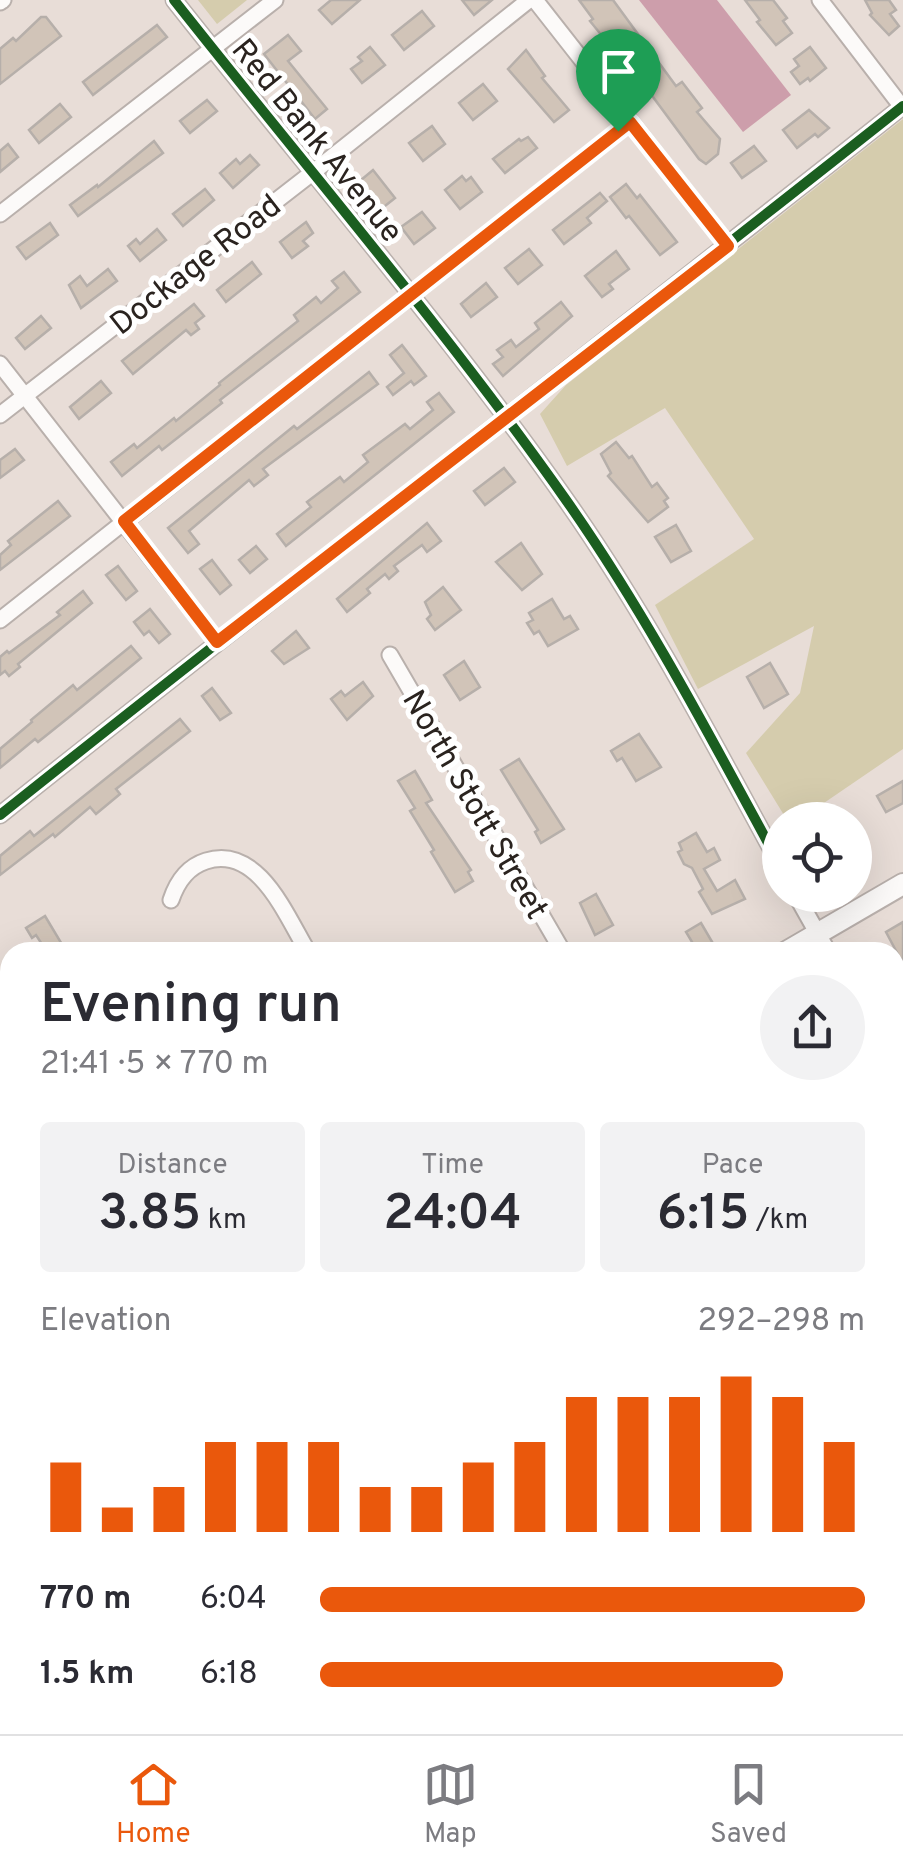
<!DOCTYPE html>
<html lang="en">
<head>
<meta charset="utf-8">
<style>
	body { margin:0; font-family:Overpass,sans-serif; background:#f2f2f3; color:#2b2b33; height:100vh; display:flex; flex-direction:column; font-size:38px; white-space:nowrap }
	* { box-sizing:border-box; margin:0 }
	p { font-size:32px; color:#7c7c81 }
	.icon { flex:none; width:55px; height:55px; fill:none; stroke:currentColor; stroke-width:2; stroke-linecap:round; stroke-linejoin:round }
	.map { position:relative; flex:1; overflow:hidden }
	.panel { position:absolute; left:0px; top:942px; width:905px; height:792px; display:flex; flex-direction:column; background:#fff; border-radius:30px 30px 0 0; box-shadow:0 10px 40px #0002 }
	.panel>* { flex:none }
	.buttons { position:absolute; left:762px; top:802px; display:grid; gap:20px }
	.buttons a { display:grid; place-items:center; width:110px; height:110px; border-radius:50%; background:#fff; box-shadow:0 10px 40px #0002; font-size:50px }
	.pin { position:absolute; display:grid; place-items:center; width:85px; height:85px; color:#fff; margin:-102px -42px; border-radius:50% 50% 50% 0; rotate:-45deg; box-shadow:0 0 10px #0007 }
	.pin .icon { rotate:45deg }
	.round { display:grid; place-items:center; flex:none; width:105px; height:105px; border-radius:52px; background:#f2f2f3 }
	.headline { display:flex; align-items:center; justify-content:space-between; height:170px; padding:0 40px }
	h1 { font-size:55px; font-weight:600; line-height:75px }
	.figures { display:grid; grid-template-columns:repeat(3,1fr); gap:15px; height:170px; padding:10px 40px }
	.figures div { display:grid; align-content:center; border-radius:10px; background:#f2f2f3; text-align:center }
	.figures b { font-size:50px; font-weight:600 }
	.figures small { font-size:28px; font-weight:400 }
	.figures p { font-size:28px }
	.chart { height:280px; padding:20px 40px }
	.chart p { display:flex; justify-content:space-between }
	.chart svg { width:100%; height:180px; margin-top:10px; stroke:#ea580c; stroke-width:6 }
	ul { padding:0 40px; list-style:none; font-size:32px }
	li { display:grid; grid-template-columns:160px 120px 1fr; align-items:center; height:75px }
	li i { height:25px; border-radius:12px; background:#ea580c }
	.menu { display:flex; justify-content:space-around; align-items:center; height:140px; border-top:2px solid #e1e1e2; background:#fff; font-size:28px; color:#7c7c81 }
	.menu a { display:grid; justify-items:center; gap:5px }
	.menu .selected { color:#ea580c }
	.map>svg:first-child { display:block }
	.green { fill:#d5ccad }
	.water { fill:#cd9eab }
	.building { fill:#d1c4b8; stroke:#b6afaa; stroke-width:2.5 }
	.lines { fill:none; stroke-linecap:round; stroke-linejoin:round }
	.minor-casing { stroke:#b9b0ac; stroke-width:19 }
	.tertiary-casing { stroke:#b9b0ac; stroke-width:24 }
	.minor { stroke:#fcfaf9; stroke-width:15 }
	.tertiary { stroke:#fcfaf9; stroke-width:20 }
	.cycleway-casing { stroke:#fff; stroke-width:16 }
	.cycleway { stroke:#1b5e20; stroke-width:10 }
	.route-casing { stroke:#fff; stroke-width:20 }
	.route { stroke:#ea580c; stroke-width:12 }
	.labels { text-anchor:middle; stroke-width:10; stroke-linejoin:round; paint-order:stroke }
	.street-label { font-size:32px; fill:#2a231f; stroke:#fff }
</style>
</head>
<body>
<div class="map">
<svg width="903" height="1734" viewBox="0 0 903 1734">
	<rect width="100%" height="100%" fill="#e8ddd7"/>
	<!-- green -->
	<g class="green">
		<polygon points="198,0 247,0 217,24"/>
		<polygon points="903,119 903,749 799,820 787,820 746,753 800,693 814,626 698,689 655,605 754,539 665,408 567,466 540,414 566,385"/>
		<polygon points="903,1677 903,1734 806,1734 798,1725 895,1725 895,1680"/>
	</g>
	<!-- water -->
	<polygon class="water" points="639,0 717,0 791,95 743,132"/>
	<!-- building -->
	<g class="building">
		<polygon points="331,0 360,0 332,24 319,10"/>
		<polygon points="462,0 492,0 474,15"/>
		<polygon points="579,0 613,0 676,86 682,82 702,108 697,112 720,139 718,154 706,164 699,159 610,39 607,42 590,21 593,19"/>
		<polygon points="745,0 773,0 787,18 783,21 792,33 776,45 757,22 760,20"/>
		<polygon points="865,0 889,0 896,10 890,14 899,26 889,35 870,15 872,13"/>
		<polygon points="422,11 434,26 404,50 392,35"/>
		<polygon points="41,17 46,17 61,36 0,84 0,49 13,38 16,41"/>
		<polygon points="157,25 167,37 93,95 83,82"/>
		<polygon points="288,35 301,51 288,61 327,109 315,119 264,54"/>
		<polygon points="370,47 385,65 362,83 351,69 362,61 358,57"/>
		<polygon points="810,47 826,68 810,81 808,78 800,84 791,72 799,66 794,59"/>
		<polygon points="526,50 545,76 542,78 569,110 554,122 508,69"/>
		<polygon points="483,84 497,101 473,120 459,103"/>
		<polygon points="207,100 217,111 190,133 180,121"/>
		<polygon points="60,104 71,117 39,143 29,130"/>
		<polygon points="809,110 829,128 818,137 815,134 797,148 783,130"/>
		<polygon points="432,126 445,144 423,161 409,143"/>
		<polygon points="528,137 537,148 505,173 493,159 519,139 521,141"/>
		<polygon points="154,141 163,153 78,216 70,205 97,185 98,187"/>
		<polygon points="8,144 18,157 0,172 0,151"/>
		<polygon points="754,146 766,161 742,178 731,163"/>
		<polygon points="250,155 259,165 233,188 220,173 236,159 240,164"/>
		<polygon points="373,170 395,198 380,210 361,180"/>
		<polygon points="462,176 466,181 471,177 482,192 460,209 445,190"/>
		<polygon points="626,184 637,198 640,195 677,242 660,255 629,216 626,218 610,197"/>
		<polygon points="205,189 214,200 183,226 173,214"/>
		<polygon points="600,193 607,201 587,218 591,223 564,244 553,230"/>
		<polygon points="422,212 435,228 414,244 401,227"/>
		<polygon points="306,222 313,233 303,241 308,246 292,258 280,242"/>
		<polygon points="50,223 58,235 26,259 17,247"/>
		<polygon points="157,229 166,240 140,261 128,246 136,239 140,244"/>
		<polygon points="529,249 542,265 518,284 505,268"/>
		<polygon points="616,251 629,269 609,284 613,289 602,297 585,276"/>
		<polygon points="252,262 261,274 226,302 217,290"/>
		<polygon points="108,269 117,281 81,308 69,285 80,276 87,286"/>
		<polygon points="344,272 360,292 220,400 222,403 162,450 159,446 122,476 111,462 134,444 137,448 174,418 176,421 220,385 219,383 298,321 294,315 316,297 321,303 338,288 332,281"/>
		<polygon points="486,283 497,297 471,317 461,304"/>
		<polygon points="561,302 572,316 503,376 493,364 503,357 497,350 511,340 516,347 539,329 535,323"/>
		<polygon points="194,304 204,316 195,323 199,329 191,335 186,330 133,374 122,361"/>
		<polygon points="41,316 51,328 25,349 16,338"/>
		<polygon points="402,345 426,376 414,385 411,381 393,395 387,387 404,373 390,355"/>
		<polygon points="369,372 378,384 263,469 268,475 254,486 249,480 189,531 199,544 188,553 168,528 294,426 297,429"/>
		<polygon points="101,381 111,393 79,419 70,407"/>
		<polygon points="439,393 454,412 286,546 277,534 311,507 307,502 340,477 344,482 368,462 363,455 405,424 410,429 433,410 427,402"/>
		<polygon points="616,442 629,458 632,456 652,487 657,483 668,498 664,501 668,507 648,522 608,476 611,473 601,454"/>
		<polygon points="15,449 24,460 0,478 0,460"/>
		<polygon points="504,468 515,482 485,505 474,491"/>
		<polygon points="58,501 70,516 0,570 0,555 11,545 8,541"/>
		<polygon points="427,523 441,541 427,552 422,545 394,566 398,571 389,579 385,574 367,589 370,593 347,612 337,599"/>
		<polygon points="676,525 691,551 671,562 655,537"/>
		<polygon points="521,543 542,574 522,590 496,562"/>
		<polygon points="256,546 267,559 250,573 239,560"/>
		<polygon points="212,560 231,585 220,594 200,569"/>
		<polygon points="118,566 137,591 126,600 106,575"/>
		<polygon points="443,587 461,610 435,630 427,619 431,615 425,602"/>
		<polygon points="83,591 92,603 18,664 20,667 9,676 5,671 0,675 0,657 7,651 9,653 60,615 57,612"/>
		<polygon points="552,599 564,619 570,616 578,629 548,646 539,631 534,634 527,623 533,620 529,613"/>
		<polygon points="150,609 170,634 159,643 149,631 144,635 134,622"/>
		<polygon points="296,631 309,648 284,664 272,651"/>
		<polygon points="131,646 141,658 68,718 38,742 35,739 0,768 0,749 32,722 31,720 73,685 77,690"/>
		<polygon points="464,661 480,687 460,700 444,675"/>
		<polygon points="770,663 788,694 764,708 747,677"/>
		<polygon points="363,682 373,696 347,720 331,699 341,691 345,696"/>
		<polygon points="212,688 231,713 220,720 202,696"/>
		<polygon points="180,719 190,731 116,789 120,794 96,814 90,807 55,837 53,834 0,875 0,856 30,831 34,836"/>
		<polygon points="639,734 661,767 636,781 622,758 617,761 611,751"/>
		<polygon points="519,759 564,829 541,843 535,832 538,830 501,770"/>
		<polygon points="415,771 432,800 426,803 471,870 468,872 473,881 455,892 431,852 434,850 410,811 415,808 398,781"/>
		<polygon points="903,781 903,803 886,812 877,796"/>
		<polygon points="696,833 707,852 714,848 720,860 704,869 717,891 735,880 745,899 712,914 699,892 703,889 692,868 684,864 678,852 682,850 679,843"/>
		<polygon points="596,894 613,925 595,935 580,903"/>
		<polygon points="45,916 63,946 53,952 47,952 36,935 32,938 26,928"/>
		<polygon points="903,922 903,964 886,932"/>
		<polygon points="701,923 718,952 698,952 686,932"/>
	</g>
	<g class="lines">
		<!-- minor casing -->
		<g class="minor-casing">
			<g id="minor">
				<path d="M174,0c131,166 270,327 392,500 81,115 147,242 214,365"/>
				<polyline points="535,0 728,246"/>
				<polyline points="820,0 902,107"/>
				<polyline points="0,2 3,0"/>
				<polyline points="0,214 275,0"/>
				<polyline points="0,364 217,642"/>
				<polyline points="0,415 312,173 529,0"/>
				<polyline points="0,620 630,122"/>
				<polyline points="390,655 563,952"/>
				<path d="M0,815c299,-239 603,-471 903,-709"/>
				<polyline points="796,895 828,952"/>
				<path d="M171,900c6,-18 16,-33 35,-39 53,-17 81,57 102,91"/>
				<polyline points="895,1076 903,1091"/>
				<polyline points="895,1107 903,1103"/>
				<polyline points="895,1322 903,1317"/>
				<polyline points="895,1516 903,1530"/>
				<polyline points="895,1569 903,1565"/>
				<polyline points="314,1725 322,1734"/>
				<polyline points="11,1734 25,1725"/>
				<polyline points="338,1734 353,1725"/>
				<polyline points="624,1734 638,1725"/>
			</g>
		</g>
		<!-- tertiary casing -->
		<g class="tertiary-casing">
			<g id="tertiary">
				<polyline points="786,952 903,884"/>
				<polyline points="0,1414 10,1408"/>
			</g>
		</g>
		<!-- minor -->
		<use href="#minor" class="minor"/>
		<!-- tertiary -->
		<use href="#tertiary" class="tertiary"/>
		<!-- cycleway casing -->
		<g class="cycleway-casing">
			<g id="cycleway">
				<path d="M174,0c131,166 270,327 392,500 81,115 147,242 214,365"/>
				<path d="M0,815c299,-239 603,-471 903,-709"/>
			</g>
		</g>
		<!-- cycleway -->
		<use href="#cycleway" class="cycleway"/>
	</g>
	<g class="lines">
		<!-- route casing -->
		<g class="route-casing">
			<polygon id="route" points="630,122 728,246 217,642 124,521"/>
		</g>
		<!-- route -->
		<use href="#route" class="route"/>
	</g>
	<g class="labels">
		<!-- street labels -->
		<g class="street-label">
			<text transform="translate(318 140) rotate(51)" y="11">Red Bank Avenue</text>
			<text transform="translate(195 264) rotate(-38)" y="11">Dockage Road</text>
			<text transform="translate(476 804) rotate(60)" y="11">North Stott Street</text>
		</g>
	</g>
</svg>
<div class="buttons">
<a><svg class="icon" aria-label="locate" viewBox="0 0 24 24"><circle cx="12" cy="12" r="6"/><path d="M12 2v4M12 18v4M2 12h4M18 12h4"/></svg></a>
</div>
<div class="pin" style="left:618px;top:131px;background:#1e9e55"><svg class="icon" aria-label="arrive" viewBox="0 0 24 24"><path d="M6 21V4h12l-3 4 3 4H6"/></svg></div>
<section class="panel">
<div class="headline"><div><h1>Evening run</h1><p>21:41 · 5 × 770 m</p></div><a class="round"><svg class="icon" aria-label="share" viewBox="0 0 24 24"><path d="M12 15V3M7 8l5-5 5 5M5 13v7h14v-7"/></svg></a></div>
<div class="figures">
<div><p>Distance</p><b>3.85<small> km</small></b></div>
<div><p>Time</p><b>24:04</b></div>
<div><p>Pace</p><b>6:15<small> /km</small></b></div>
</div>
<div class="chart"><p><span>Elevation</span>292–298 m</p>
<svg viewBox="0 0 160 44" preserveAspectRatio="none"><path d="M5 44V27M15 44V38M25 44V33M35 44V22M45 44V22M55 44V22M65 44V33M75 44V33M85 44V27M95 44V22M105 44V11M115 44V11M125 44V11M135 44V6M145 44V11M155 44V22"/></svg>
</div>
<ul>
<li><b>770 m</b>6:04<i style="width:100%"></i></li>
<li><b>1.5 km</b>6:18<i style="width:85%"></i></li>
</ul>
</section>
</div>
<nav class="menu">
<a class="selected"><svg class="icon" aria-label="home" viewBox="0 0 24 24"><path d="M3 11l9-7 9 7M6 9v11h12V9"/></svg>Home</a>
<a><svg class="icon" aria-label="map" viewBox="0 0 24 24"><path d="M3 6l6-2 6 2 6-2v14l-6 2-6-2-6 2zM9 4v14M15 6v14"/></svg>Map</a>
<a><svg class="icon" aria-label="saved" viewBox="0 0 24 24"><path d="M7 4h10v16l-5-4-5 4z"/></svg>Saved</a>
</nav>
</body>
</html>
